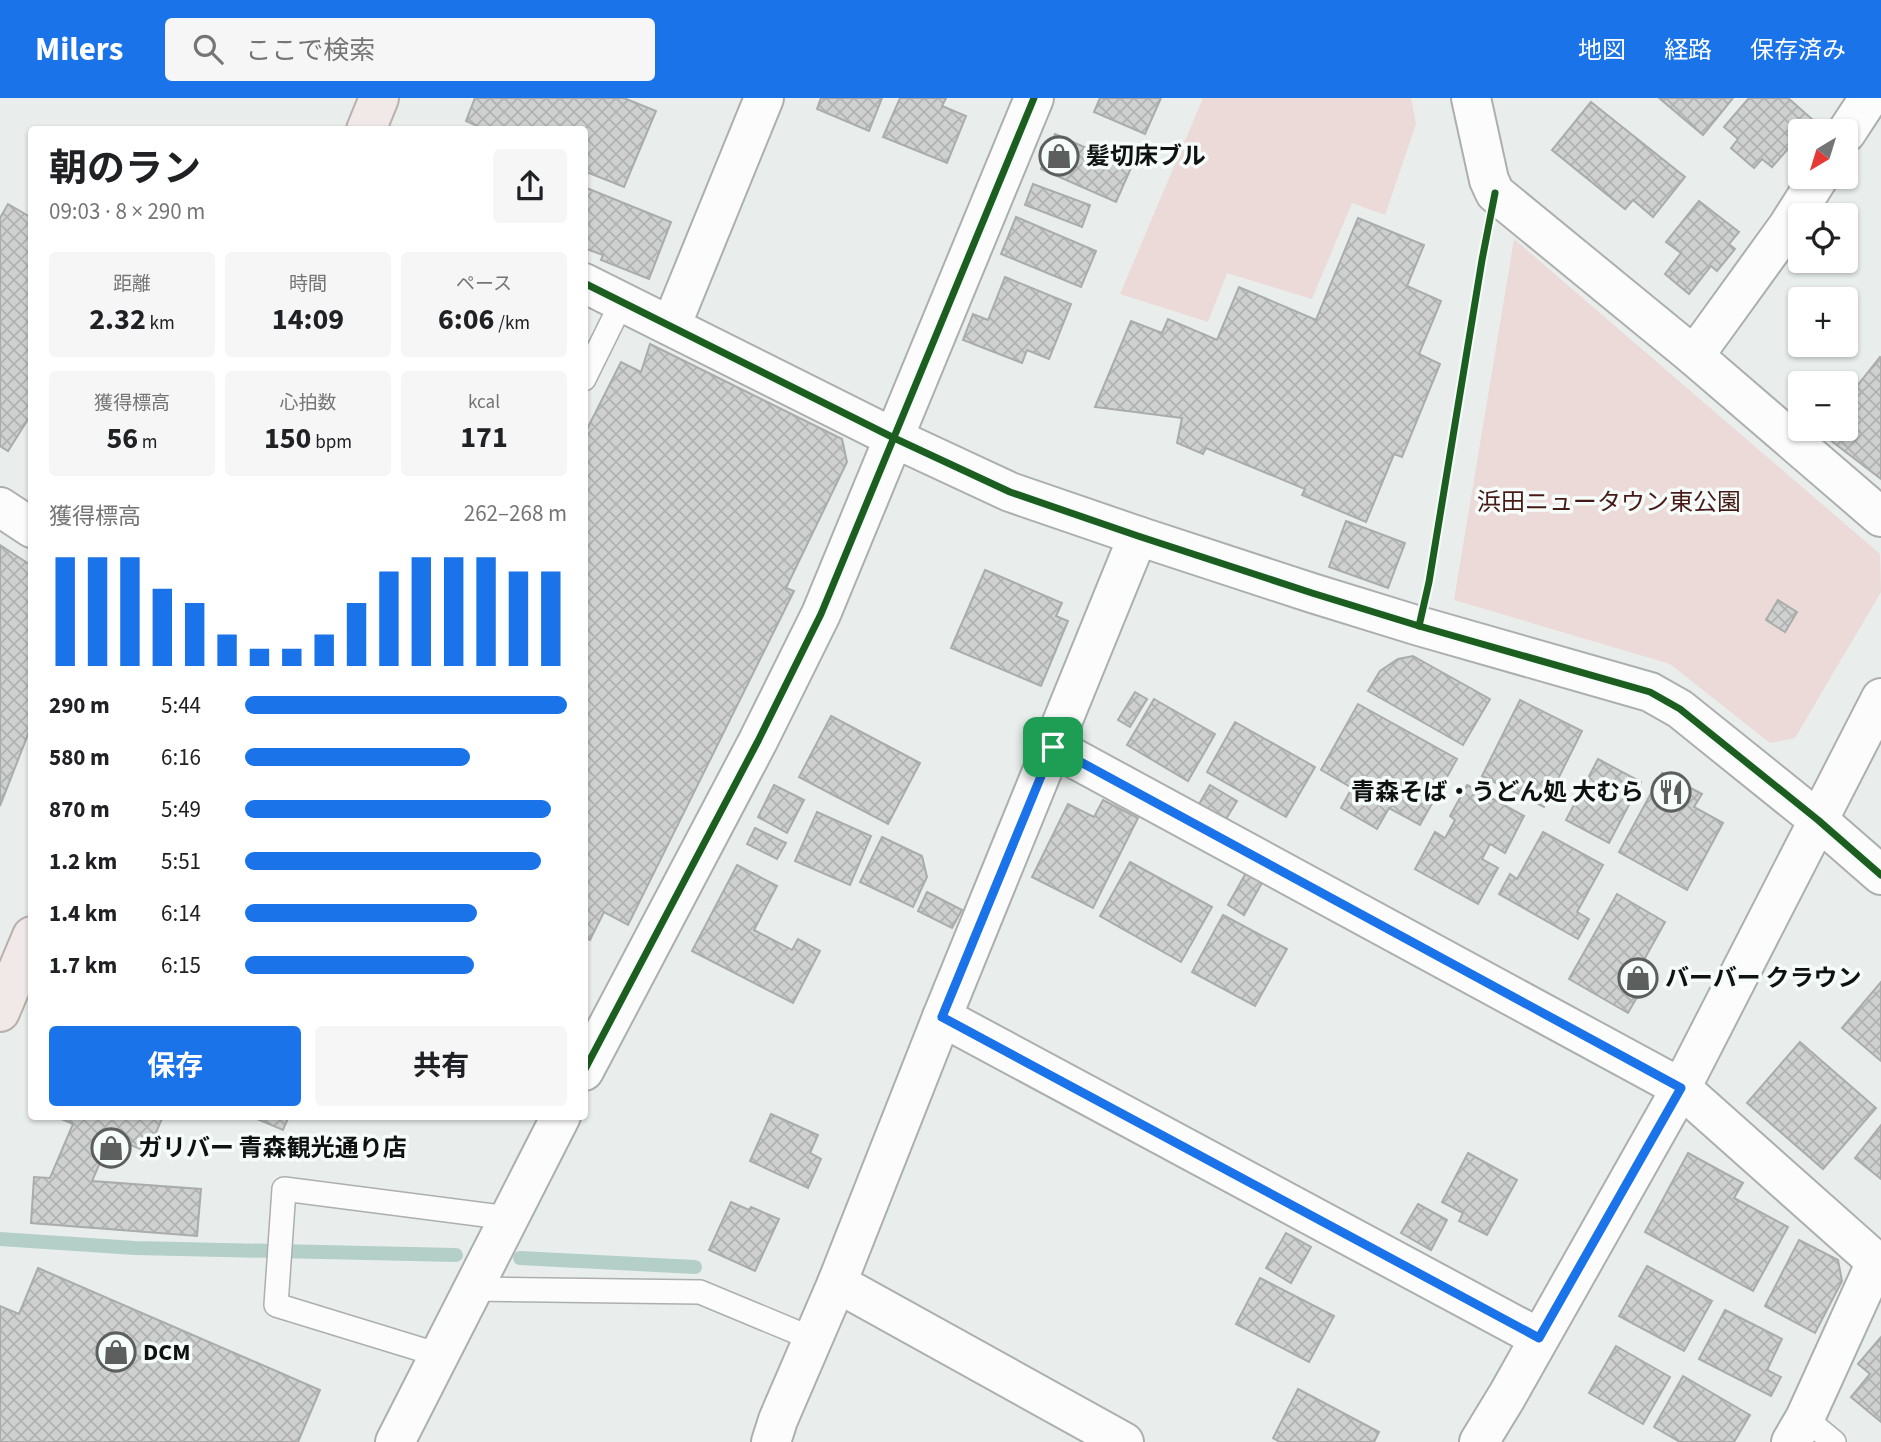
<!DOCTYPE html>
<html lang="ja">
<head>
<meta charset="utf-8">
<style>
	body { margin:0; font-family:"Source Sans 3","Noto Sans JP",sans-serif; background:#f6f6f6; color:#202124; height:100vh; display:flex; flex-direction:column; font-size:26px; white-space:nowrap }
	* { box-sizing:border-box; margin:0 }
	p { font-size:23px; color:#757577 }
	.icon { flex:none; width:38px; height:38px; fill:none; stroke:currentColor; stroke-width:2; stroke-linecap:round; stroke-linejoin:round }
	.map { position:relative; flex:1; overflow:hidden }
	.details { position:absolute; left:28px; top:28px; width:560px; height:994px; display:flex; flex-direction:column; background:#fff; border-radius:7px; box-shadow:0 2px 5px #0004 }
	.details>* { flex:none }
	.needle { width:46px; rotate:218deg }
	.buttons { position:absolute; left:1788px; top:21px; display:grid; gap:14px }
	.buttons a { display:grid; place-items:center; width:70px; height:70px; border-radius:7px; background:#fff; box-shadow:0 2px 5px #0004; font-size:35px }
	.pin { position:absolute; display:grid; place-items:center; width:60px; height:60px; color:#fff; margin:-30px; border-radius:14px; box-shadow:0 4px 10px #0006 }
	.round { display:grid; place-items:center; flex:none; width:74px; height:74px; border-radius:7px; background:#f6f6f6 }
	.headline { display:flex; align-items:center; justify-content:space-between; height:119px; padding:0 21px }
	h1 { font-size:38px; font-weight:700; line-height:52px }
	.stats { display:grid; grid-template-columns:repeat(3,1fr); gap:10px; height:119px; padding:7px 21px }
	.stats div { display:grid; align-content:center; border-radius:7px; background:#f6f6f6; text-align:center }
	.stats b { font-size:30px; font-weight:700 }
	.stats small { font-size:19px; font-weight:400 }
	.stats p { font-size:19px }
	.chart { height:196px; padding:14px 21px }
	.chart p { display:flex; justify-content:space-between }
	.chart svg { width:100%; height:126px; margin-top:7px; stroke:#1a73e8; stroke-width:6 }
	.primary-button { display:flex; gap:14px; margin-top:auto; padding:14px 21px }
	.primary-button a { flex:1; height:80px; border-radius:7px; background:#1a73e8; color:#fff; font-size:28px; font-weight:700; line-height:80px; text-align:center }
	.primary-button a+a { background:#f6f6f6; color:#202124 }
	ul { padding:0 21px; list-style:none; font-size:23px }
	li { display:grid; grid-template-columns:112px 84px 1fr; align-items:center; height:52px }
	li i { height:18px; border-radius:9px; background:#1a73e8 }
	header { display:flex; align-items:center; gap:42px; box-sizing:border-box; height:98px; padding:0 35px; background:#1a73e8; color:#fff }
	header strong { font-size:33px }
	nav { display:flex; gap:38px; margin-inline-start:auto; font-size:24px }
	.search { width:490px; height:63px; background:#f6f6f6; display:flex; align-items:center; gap:18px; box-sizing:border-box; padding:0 24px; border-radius:7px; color:#757577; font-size:26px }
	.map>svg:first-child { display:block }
	.green { fill:#ebdad7 }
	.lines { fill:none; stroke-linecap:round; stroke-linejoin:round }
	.stream { stroke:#b4cfc8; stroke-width:14 }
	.building { fill:url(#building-cross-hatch); stroke:#a9acab; stroke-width:2 }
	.service-casing { stroke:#abafae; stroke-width:26 }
	.minor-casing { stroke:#abafae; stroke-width:42 }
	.tertiary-casing { stroke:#abafae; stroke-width:42 }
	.trunk-casing { stroke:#b9b0ad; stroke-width:42 }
	.service { stroke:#fcfcfc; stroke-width:23 }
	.minor { stroke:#fcfcfc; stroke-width:38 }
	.tertiary { stroke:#fcfcfc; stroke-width:38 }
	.trunk { stroke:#f0e9e8; stroke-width:38 }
	.cycleway-casing { stroke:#f5fcfa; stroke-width:11 }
	.cycleway { stroke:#1b5e20; stroke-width:7 }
	.route-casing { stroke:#fff; stroke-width:14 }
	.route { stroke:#1a73e8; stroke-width:9 }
	.labels { text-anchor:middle; stroke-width:7; stroke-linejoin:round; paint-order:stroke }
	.poi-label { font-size:24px; font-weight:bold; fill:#101212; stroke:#f5fcfa; text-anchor:start }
	.park-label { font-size:24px; fill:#481a17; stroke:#f5fcfa }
</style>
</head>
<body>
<header>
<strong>Milers</strong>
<div class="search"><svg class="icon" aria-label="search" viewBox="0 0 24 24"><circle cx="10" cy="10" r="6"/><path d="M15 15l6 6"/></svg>ここで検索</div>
<nav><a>地図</a><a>経路</a><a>保存済み</a></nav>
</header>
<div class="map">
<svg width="1881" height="1344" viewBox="0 0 1881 1344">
	<defs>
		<pattern id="building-cross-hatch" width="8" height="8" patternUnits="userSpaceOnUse" patternTransform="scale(1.75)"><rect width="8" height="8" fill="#ced1d0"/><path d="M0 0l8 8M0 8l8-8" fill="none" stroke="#b0b2b2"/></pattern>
	</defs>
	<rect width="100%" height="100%" fill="#e9eeec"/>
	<!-- green -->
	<g class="green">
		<polygon points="1203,0 1411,0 1416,26 1385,117 1352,105 1312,201 1227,175 1208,224 1120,196"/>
		<polygon points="1514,141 1880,456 1881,494 1795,640 1770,645 1670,566 1454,502"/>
	</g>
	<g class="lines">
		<!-- stream -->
		<g class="stream">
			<polyline points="0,1141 135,1150 456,1157"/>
			<polyline points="520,1160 695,1169"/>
		</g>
	</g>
	<!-- building -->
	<g class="building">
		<polygon points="475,0 624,0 656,13 624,89 584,73 584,32 486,32 466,23"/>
		<polygon points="821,0 882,0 869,33 817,11"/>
		<polygon points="900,0 946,0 942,8 966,18 947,65 883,39"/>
		<polygon points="1100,0 1161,0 1145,36 1094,14"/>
		<polygon points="1659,0 1733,0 1703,37"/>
		<polygon points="1749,0 1788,0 1813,22 1803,33 1801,33 1801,36 1772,69 1762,61 1754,70 1731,50 1738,41 1724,29"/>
		<polygon points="1591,4 1685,79 1653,119 1633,102 1625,111 1552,52"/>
		<polygon points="1055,36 1131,70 1116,104 1041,71"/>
		<polygon points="1033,86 1090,107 1082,129 1025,107"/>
		<polygon points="584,89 671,124 649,181 601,162 603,157 584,150"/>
		<polygon points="1699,103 1739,134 1729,146 1735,151 1717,173 1711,168 1689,196 1665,176 1681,155 1666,144"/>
		<polygon points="8,106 32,120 32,315 8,353 0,348 0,120"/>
		<polygon points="1016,119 1096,153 1081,189 1001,156"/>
		<polygon points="1358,120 1424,147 1407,188 1441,203 1419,256 1440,266 1402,359 1394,356 1366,424 1302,397 1305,391 1206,350 1203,356 1177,345 1182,320 1095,309 1131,223 1162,235 1168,221 1217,242 1239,189 1316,222"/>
		<polygon points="1005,179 1071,206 1049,261 1027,252 1022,265 963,242 973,216 988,222"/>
		<polygon points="650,246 842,341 847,364 786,490 794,493 628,827 604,814 590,842 584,839 584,337 621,264 641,274"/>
		<polygon points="1880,259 1881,260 1881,381 1821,335 1824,331 1846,331 1846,302"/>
		<polygon points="1346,423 1405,445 1388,490 1329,469"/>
		<polygon points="0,447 32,468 32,626 0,708"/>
		<polygon points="985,472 1062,505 1056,518 1068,523 1041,588 951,550"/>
		<polygon points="1778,502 1797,514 1785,534 1766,522"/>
		<polygon points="1413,558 1490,601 1463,647 1368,593 1380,573 1398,561"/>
		<polygon points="1135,594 1147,601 1130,629 1118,622"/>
		<polygon points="1154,601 1215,636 1188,683 1127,647"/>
		<polygon points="1520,602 1582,633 1544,709 1482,678"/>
		<polygon points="1358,606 1457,661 1420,727 1389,710 1377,731 1341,710 1352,690 1321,672"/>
		<polygon points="831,618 920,665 888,726 799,679"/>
		<polygon points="1235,624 1315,669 1286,719 1207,674"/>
		<polygon points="1598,661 1641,684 1609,745 1566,722"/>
		<polygon points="1662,675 1702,696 1694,709 1723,725 1687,792 1619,754"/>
		<polygon points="774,687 804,702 787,735 758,719"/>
		<polygon points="1210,687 1237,703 1226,721 1199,706"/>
		<polygon points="1467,687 1524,718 1505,755 1490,746 1482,761 1498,770 1478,806 1415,771 1435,734 1445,740 1455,722 1450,718"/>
		<polygon points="1103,702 1138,720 1093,810 1032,779 1068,706 1094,719"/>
		<polygon points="817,714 871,738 850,787 795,763"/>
		<polygon points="755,730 786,745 777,761 747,746"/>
		<polygon points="1543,734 1603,767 1577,814 1589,821 1578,841 1499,796 1510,776 1517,781"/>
		<polygon points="882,739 922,758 927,779 913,809 860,784"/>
		<polygon points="1130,764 1212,809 1181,864 1100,818"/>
		<polygon points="737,767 777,788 754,832 792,852 798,841 820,853 793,905 692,853"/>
		<polygon points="1247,773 1263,783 1244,817 1228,807"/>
		<polygon points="927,794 962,812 952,830 918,813"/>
		<polygon points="1617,796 1665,824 1640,869 1651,875 1628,915 1569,881"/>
		<polygon points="1223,817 1287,851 1255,908 1192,874"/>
		<polygon points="1881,884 1881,963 1842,930"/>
		<polygon points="1800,944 1876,1010 1823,1071 1747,1005"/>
		<polygon points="771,1016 818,1037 810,1055 821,1061 808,1090 750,1063"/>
		<polygon points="55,1018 163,1018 148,1054 111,1039 92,1083 201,1091 197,1138 31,1125 34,1079 50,1080 73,1026"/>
		<polygon points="250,1018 289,1018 283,1032"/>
		<polygon points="1881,1027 1881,1081 1855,1060"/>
		<polygon points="1468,1055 1517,1082 1487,1137 1459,1123 1463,1115 1442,1104"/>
		<polygon points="1688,1055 1743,1085 1734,1100 1788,1129 1753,1193 1645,1134"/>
		<polygon points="731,1104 749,1112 751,1109 779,1121 755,1173 709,1152"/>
		<polygon points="1418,1106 1447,1122 1431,1152 1401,1135"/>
		<polygon points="1286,1135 1311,1149 1291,1185 1266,1170"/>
		<polygon points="1799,1142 1838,1162 1842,1183 1815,1235 1765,1208"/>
		<polygon points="1647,1168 1712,1203 1684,1253 1619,1218"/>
		<polygon points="38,1170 320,1292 298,1344 0,1344 0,1208 19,1216"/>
		<polygon points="1260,1180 1334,1218 1309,1264 1236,1226"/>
		<polygon points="1725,1212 1782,1241 1767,1272 1781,1279 1771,1298 1699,1261"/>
		<polygon points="1881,1239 1881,1324 1851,1299 1870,1276 1858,1266"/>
		<polygon points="1616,1248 1670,1279 1643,1326 1589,1295"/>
		<polygon points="1683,1278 1750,1317 1734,1344 1680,1344 1654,1329"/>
		<polygon points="1298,1291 1379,1334 1374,1344 1280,1344 1273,1340"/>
	</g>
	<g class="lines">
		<!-- service casing -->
		<g class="service-casing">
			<g id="service">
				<polyline points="584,281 622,204"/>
				<polyline points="472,1191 700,1194 813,1241"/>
				<polyline points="439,1257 276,1207 284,1091 509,1120"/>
				<polyline points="1805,1320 1834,1344"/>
			</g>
		</g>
		<!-- minor casing -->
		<g class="minor-casing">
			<g id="minor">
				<polyline points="1471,0 1489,82 1495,95 1694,258 1881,419"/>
				<polyline points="1846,35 1869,0"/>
				<polyline points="584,185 894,340 1010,394 1138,438 1312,495 1419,528 1650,594 1680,611 1818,722 1881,777"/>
				<polyline points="671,228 764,0"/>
				<polyline points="1694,258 1788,128 1819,79"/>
				<polyline points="0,409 32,430"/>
				<polyline points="1053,649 1681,990 1881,1168"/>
				<polyline points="942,919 1539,1240"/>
				<polyline points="584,973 758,643 821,516 1034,0"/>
				<polyline points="837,1185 1124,1344"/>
				<polyline points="395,1344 561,1018"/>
				<polyline points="771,1344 778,1322 837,1185 942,919 1138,438"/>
				<polyline points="1791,1344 1805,1320 1876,1164"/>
			</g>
		</g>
		<!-- tertiary casing -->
		<g class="tertiary-casing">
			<polyline id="tertiary" points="1479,1344 1507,1298 1681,990 1881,600"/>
		</g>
		<!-- trunk casing -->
		<g class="trunk-casing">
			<g id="trunk">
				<polyline points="366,32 379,0"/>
				<polyline points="0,914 32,838"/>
			</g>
		</g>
		<!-- service -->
		<use href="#service" class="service"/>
		<!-- minor -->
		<use href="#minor" class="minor"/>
		<!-- tertiary -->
		<use href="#tertiary" class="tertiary"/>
		<!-- trunk -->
		<use href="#trunk" class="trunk"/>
		<!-- cycleway casing -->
		<g class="cycleway-casing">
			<g id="cycleway">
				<polyline points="584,185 894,340 1010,394 1138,438 1312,495 1419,528 1650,594 1680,611 1818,722 1881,777"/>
				<polyline points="1419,528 1429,484 1482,162 1495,95"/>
				<polyline points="584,973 758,643 821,516 1034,0"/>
			</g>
		</g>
		<!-- cycleway -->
		<use href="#cycleway" class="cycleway"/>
	</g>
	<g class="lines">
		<!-- route casing -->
		<g class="route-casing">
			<polygon id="route" points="1053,649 1681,990 1539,1240 942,919"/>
		</g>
		<!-- route -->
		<use href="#route" class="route"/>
	</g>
	<!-- icons -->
	<defs>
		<g id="shop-ring" transform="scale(2.0125)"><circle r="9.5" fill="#f5fcfa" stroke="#5c5f5e" stroke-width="1.5"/><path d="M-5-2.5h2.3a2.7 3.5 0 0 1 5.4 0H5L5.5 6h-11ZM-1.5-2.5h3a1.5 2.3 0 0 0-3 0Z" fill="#5c5f5e"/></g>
		<g id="restaurant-ring" transform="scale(2.0125)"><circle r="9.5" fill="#f5fcfa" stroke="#5c5f5e" stroke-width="1.5"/><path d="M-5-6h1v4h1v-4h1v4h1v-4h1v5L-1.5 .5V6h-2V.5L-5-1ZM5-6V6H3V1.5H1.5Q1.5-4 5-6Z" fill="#5c5f5e"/></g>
	</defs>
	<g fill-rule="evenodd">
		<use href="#shop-ring" x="1059" y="58"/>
		<use href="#restaurant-ring" x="1671" y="694"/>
		<use href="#shop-ring" x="1638" y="880"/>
		<use href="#shop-ring" x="111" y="1050"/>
		<use href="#shop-ring" x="116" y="1254"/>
	</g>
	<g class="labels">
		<!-- poi labels -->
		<g class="poi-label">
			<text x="1086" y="66">髪切床ブル</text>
			<text x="1644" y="702" text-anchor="end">青森そば・うどん処 大むら</text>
			<text x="1665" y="888">バーバー クラウン</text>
			<text x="138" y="1058">ガリバー 青森観光通り店</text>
			<text x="143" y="1262">DCM</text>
		</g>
		<!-- park labels -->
		<g class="park-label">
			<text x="1609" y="412">浜田ニュータウン東公園</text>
		</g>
	</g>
</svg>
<div class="buttons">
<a><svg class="needle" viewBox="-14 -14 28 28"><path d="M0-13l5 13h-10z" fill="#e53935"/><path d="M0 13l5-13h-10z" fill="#757577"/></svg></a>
<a><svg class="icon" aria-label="locate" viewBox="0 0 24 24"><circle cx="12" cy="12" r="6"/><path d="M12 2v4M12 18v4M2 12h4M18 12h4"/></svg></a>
<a>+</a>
<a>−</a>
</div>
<div class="pin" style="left:1053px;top:649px;background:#1e9e55"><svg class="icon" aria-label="arrive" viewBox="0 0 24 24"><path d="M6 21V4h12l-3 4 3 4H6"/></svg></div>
<section class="details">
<div class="headline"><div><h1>朝のラン</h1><p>09:03 · 8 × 290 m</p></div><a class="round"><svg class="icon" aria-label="share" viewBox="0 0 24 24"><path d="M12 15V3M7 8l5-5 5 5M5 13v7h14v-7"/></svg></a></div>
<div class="stats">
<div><p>距離</p><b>2.32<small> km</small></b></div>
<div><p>時間</p><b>14:09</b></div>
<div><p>ペース</p><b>6:06<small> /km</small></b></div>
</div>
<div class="stats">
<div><p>獲得標高</p><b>56<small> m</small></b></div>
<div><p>心拍数</p><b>150<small> bpm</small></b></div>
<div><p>kcal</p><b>171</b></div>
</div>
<div class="chart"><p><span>獲得標高</span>262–268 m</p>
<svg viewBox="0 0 160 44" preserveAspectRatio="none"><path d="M5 44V6M15 44V6M25 44V6M35 44V17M45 44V22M55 44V33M65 44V38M75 44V38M85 44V33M95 44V22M105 44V11M115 44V6M125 44V6M135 44V6M145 44V11M155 44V11"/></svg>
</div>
<ul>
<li><b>290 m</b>5:44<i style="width:100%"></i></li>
<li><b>580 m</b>6:16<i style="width:70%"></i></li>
<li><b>870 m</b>5:49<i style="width:95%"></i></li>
<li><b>1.2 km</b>5:51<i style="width:92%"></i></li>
<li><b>1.4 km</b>6:14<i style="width:72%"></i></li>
<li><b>1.7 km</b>6:15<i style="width:71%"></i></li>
</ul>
<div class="primary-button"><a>保存</a><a>共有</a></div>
</section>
</div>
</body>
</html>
